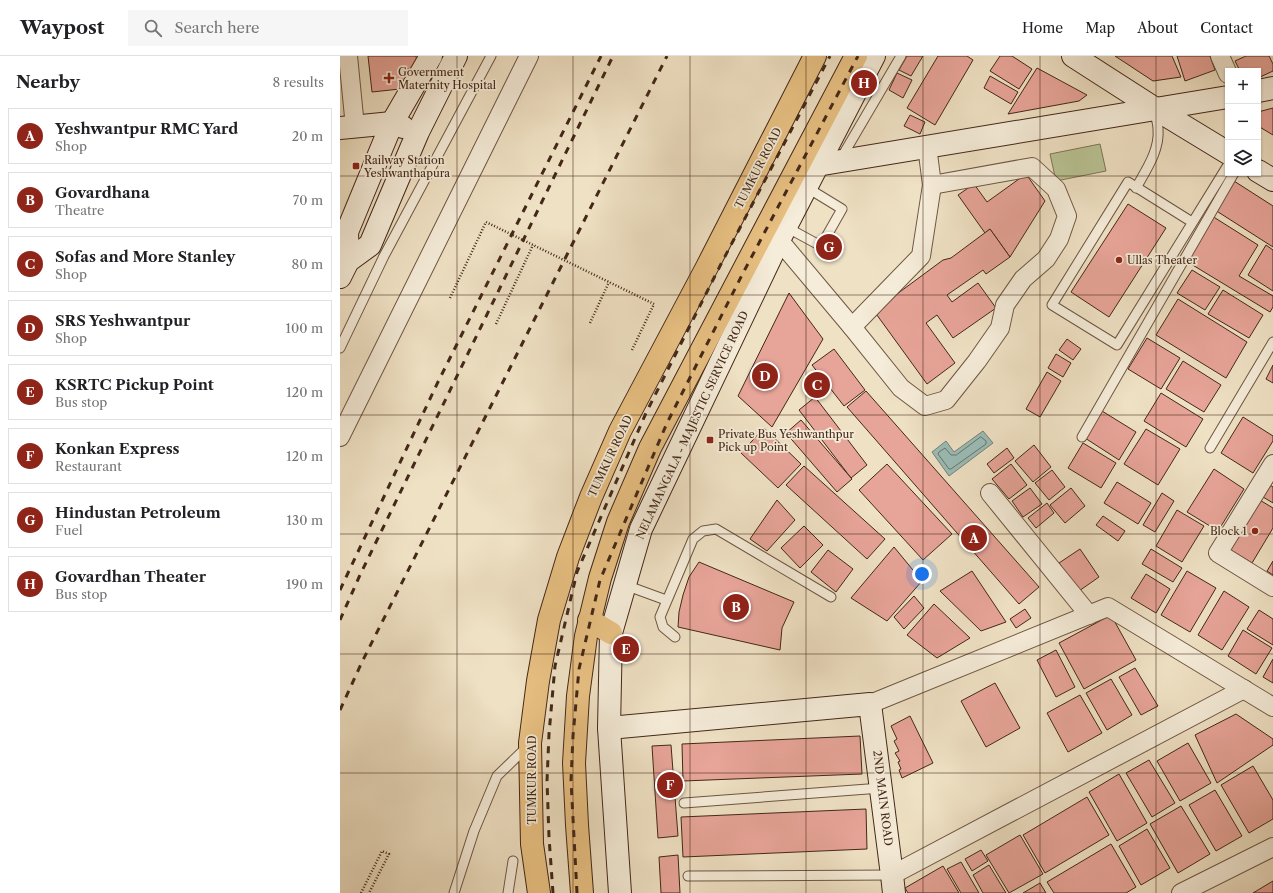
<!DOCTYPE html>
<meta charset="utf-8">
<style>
:root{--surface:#fff;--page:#f6f6f6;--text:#202124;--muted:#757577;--line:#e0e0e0;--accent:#8f2418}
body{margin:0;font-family:"Libre Caslon Text",serif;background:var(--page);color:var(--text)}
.controls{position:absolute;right:12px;top:12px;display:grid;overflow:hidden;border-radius:0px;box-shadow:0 1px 3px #0004}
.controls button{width:36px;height:36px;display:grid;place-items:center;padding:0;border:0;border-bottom:1px solid var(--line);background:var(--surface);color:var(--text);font:20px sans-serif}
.you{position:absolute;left:582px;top:518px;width:14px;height:14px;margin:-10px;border:3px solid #fff;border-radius:50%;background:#1a73e8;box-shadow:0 0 0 6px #1a73e833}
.badge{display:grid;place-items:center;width:26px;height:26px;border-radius:50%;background:var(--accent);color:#fff;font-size:13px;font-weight:700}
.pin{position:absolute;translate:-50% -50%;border:2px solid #fff;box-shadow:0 1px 4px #0006}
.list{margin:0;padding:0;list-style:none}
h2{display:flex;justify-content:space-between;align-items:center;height:52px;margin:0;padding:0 16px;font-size:17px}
h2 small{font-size:13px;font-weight:400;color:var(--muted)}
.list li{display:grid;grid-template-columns:26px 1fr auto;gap:12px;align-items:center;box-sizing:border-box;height:56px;margin:0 8px 8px;padding:0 8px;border:1px solid var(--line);border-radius:0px}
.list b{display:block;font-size:15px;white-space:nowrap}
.list p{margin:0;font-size:13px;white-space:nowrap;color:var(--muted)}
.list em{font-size:13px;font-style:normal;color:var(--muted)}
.icon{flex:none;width:22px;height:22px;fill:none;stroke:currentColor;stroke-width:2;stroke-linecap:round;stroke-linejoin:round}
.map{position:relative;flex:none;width:933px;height:837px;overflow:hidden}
header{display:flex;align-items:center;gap:24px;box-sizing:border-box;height:56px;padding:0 20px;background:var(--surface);border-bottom:1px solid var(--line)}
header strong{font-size:19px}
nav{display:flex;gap:22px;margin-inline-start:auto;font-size:14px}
.search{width:280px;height:36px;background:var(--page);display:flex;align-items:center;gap:10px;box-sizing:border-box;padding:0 14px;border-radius:0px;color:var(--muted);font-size:15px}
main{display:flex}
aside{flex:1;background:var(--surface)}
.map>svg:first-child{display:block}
.green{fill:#b9c394;stroke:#7e7556}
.water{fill:#9abdb8;stroke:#778178}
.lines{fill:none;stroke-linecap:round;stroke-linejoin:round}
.shore{stroke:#6e7268;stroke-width:1}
.building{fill:#e7a498;stroke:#432718}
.lane-casing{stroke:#6e5643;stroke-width:11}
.street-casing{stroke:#6e5643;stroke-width:20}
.secondary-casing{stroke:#432718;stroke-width:24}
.highway-casing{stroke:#432718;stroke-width:24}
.path{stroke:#432718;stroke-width:2.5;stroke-dasharray:1 2;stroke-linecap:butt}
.lane{stroke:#f5ecd9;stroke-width:9}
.street{stroke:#f5ecd9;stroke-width:18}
.secondary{stroke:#f5ecd9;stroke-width:22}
.highway{stroke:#e8c082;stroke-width:22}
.rail{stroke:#432718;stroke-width:3;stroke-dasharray:7 7;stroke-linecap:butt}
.path-bridge{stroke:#432718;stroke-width:2.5;stroke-dasharray:1 2;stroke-linecap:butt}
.grid{fill:none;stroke:#432718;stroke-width:1;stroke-opacity:0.55}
.poi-dot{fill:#8f2418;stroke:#f5ecd9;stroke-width:1.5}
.labels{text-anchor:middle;stroke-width:3.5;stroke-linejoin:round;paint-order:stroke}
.poi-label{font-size:11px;fill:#432718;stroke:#f5ecd9;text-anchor:start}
.street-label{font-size:11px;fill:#432718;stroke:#f5ecd9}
</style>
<header>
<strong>Waypost</strong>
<div class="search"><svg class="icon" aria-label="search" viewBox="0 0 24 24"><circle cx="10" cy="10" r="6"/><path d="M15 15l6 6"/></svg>Search here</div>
<nav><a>Home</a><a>Map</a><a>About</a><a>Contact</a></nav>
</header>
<main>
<aside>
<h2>Nearby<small>8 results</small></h2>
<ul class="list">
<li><span class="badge">A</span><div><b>Yeshwantpur RMC Yard</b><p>Shop</p></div><em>20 m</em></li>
<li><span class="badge">B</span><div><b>Govardhana</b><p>Theatre</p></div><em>70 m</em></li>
<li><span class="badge">C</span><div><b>Sofas and More Stanley</b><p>Shop</p></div><em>80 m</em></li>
<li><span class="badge">D</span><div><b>SRS Yeshwantpur</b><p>Shop</p></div><em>100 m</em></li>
<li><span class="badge">E</span><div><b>KSRTC Pickup Point</b><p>Bus stop</p></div><em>120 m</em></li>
<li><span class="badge">F</span><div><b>Konkan Express</b><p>Restaurant</p></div><em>120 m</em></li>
<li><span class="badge">G</span><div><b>Hindustan Petroleum</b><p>Fuel</p></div><em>130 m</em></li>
<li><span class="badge">H</span><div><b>Govardhan Theater</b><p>Bus stop</p></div><em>190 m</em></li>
</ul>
</aside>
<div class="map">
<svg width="933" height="837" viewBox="0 0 933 837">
<rect width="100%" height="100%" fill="#efe1c4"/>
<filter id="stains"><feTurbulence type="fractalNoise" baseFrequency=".005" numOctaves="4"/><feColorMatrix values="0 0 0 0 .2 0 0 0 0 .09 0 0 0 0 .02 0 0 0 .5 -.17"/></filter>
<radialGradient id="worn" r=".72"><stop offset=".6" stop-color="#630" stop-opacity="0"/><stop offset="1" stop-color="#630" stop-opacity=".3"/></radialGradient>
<polygon class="green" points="760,88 766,115 716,125 710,98"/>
<polygon class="water" points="643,375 653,387 609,420 592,396 606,385 614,396"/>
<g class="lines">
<polygon class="shore" points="641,381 646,385 646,388 611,413 609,413 598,398 599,396 605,392 611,399 616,399"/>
</g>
<g class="building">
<polygon points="28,0 76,0 78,12 67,13 69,32 32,36"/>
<polygon points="567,0 583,0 571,20 559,14"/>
<polygon points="598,0 627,0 633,4 595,69 567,52"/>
<polygon points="660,0 672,0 692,13 679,33 650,15"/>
<polygon points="775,0 832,0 841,21 813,25"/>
<polygon points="837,0 870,0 875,14 845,25"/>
<polygon points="906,0 929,0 933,8 933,15 918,22 918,15 900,15 895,5"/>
<polygon points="697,12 747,39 739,45 668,58"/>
<polygon points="557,17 572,24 563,42 549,34"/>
<polygon points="650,20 678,36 671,48 644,32"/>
<polygon points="933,52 933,79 918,70 918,56"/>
<polygon points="570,59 585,66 580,78 564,70"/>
<polygon points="686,118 705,145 670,201 650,173 645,177 618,139 634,128 647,146"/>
<polygon points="894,125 933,150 933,191 875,154"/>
<polygon points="788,148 826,172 769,261 731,236"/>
<polygon points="872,160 918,189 899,220 933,240 933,251 930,256 846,205"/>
<polygon points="650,173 670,201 646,218 643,214 607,239 612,246 638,227 656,252 613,282 597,259 586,267 615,307 587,328 534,255 603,204 611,202"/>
<polygon points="926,189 933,194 933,235 908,219"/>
<polygon points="852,214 880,231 865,254 837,237"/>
<polygon points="883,234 923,259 909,282 868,258"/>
<polygon points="449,237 483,283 432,371 398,340"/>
<polygon points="838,243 907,286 886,322 816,279"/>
<polygon points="807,282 840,302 821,333 788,313"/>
<polygon points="727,283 741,293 733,304 719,294"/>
<polygon points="494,293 525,334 504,350 472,309"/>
<polygon points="716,298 731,307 723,321 708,312"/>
<polygon points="843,305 881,329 864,356 826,333"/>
<polygon points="933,309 933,327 926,323"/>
<polygon points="707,316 721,325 700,361 686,353"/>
<polygon points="526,335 699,531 679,548 507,351"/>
<polygon points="821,337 863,363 846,391 804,365"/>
<polygon points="475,341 527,409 511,422 459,354"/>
<polygon points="762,355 796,376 779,404 745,382"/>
<polygon points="903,361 933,380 933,385 913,417 881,397"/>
<polygon points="461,364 512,423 497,436 446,377"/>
<polygon points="424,372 461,408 438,432 401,397"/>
<polygon points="806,373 840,393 818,429 784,408"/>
<polygon points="743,387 776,407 761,432 728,412"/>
<polygon points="694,389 711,411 693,426 675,405"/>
<polygon points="667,392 674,402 654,417 647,408"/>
<polygon points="547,408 612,478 583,504 519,434"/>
<polygon points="671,408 687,429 669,443 652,423"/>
<polygon points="464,410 545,483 527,503 446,429"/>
<polygon points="874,413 904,433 878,475 847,456"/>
<polygon points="712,414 725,431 709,444 695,427"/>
<polygon points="777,426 811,447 798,468 764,447"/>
<polygon points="930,429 933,431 933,447 923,441"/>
<polygon points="690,432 702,448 683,461 672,445"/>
<polygon points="731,432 745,450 725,467 710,449"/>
<polygon points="822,437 834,445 815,476 803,469"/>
<polygon points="918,443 933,452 933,472 912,507 889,493"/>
<polygon points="437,444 455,464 427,495 410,483"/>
<polygon points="707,447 714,457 696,472 688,462"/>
<polygon points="837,454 864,470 842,506 816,490"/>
<polygon points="763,460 785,475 778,485 756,469"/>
<polygon points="464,470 483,489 460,512 441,492"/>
<polygon points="554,491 582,525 547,565 511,542"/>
<polygon points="740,493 759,521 739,535 719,507"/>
<polygon points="811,493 842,512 833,526 802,508"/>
<polygon points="488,494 513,513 496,536 471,516"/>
<polygon points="933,505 933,519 927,515"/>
<polygon points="359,506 454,546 442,572 440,594 338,571 339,556 343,539 349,521"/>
<polygon points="632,515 666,566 641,575 600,535"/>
<polygon points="847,515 876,532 850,576 821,559"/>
<polygon points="806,518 830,533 816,557 791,542"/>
<polygon points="884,535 909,551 882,594 858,579"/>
<polygon points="574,540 584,552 564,573 554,561"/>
<polygon points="594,548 630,582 597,602 567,579"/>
<polygon points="685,553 691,562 676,572 670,563"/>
<polygon points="919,554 933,563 933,589 907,573"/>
<polygon points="771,559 796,604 744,633 719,587"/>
<polygon points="903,574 932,592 916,618 888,600"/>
<polygon points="716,594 735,631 716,641 697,604"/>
<polygon points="933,603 933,627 923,621"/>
<polygon points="795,612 818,650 801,659 779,621"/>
<polygon points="771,623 792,659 767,674 746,637"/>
<polygon points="655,627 680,672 646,691 621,645"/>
<polygon points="740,639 762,677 728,696 707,657"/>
<polygon points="896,658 933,683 933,689 877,727 855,679"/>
<polygon points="570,660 593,707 562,722 559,714 561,713 558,706 560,705 555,697 559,695 554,685 557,683 551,670"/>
<polygon points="520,680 522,718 343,725 342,688"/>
<polygon points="848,687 871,727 840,745 817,705"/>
<polygon points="331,689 338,780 318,782 312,690"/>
<polygon points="809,704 835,747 812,761 786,717"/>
<polygon points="913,710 933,744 933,763 909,777 881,729"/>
<polygon points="779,718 807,767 777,785 749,736"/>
<polygon points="875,734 902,780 876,795 849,749"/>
<polygon points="747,741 769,779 705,817 683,779"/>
<polygon points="841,750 870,798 838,817 810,768"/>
<polygon points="526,753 527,793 343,801 341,761"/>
<polygon points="807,773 830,812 801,829 779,790"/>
<polygon points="680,779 703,818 669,837 646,799"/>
<polygon points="771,788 796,831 786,837 714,837 707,826"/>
<polygon points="641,794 648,805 632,815 625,803"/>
<polygon points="338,799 340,837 321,837 319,801"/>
<polygon points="621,806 639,837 621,837 607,813"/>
<polygon points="649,809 666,837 643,837 633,819"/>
<polygon points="603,810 619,837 568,837 565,832"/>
<polygon points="933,825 933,837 913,837"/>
<polygon points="700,827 706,837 683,837"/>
</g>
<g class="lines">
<defs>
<g id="lane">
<polyline points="500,104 561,0"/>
<path d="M 796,132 C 806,114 820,94 818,73 C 818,67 816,61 814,55"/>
<polyline points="852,166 788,126 712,249 777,289 888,109"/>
<polyline points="446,171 481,190 502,153 466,131"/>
<polyline points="0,292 44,200 151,0"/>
<polyline points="742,381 894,117"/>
<polyline points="870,392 933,286"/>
<polyline points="285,529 326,544"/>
<polyline points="335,581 323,571 320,561 353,483 363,475 376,473 491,541"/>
<polyline points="344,747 541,732"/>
<polyline points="348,820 552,819"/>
<polyline points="114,837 134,775 157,720 187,691"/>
<polyline points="168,837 173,805"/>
</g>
<g id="street">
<polyline points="8,0 15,71"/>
<polyline points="880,0 888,18"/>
<polyline points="439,184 512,271 561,332 585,350 606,344 637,305 660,272 665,249 683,223 706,203 719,183 727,160 716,133 692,111 592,129"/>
<polyline points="512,271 581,200 592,129 587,90"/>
<polyline points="0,381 189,0"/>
<polyline points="933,408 878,497 933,531"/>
<polyline points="650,437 749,559"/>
<polyline points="530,648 768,551 933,651"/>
<polyline points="552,819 904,633"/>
<polyline points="841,837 933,791"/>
</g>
<g id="secondary">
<polyline points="733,0 814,52 888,97"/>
<polyline points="918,35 933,32"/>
<polyline points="0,72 52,67 63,71"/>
<polyline points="477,109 888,41"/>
<polyline points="918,115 933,124"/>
<polyline points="8,205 7,176 52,67 91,0"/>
<polyline points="0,221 8,205 30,189 78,76 116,0"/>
<polyline points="269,672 530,648 552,819 554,837"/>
<polyline points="280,837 269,672 271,577 301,473 439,184 534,0"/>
</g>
<g id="highway">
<polyline points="249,564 271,577"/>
<polyline points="199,837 192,788 190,687 198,625 209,564 228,501 251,441 280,375 367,211 475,0"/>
<polyline points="242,837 237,769 234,707 238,640 246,580 260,522 278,466 310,392 516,0"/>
</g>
</defs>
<use href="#lane" class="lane-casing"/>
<use href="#street" class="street-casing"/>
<use href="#secondary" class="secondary-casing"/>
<use href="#highway" class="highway-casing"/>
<g class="path">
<polyline points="110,242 146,166"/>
<polyline points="250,267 269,226"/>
<polyline points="156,268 193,189"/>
<polyline points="292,294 314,248"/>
<polyline points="21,837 42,795 49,798 29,837"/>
</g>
<use href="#lane" class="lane"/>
<use href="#street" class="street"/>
<use href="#secondary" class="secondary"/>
<use href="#highway" class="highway"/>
<g class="rail">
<polyline points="0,534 97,328 261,0"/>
<polyline points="0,564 20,519 273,0"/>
<polyline points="0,654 22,606 327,0"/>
<polyline points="213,837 209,781 207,725 209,678 215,610 237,516 306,357 381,208 490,0"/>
<polyline points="237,837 231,725 233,680 239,613 260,524 327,367 402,219 518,0"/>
</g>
<polyline class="path-bridge" points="146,166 314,248"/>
</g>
<path class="grid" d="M 117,0 L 117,837M 233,0 L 233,837M 350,0 L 350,837M 466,0 L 466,837M 583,0 L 583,837M 700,0 L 700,837M 816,0 L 816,837M 0,120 L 933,120M 0,239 L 933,239M 0,359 L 933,359M 0,478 L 933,478M 0,598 L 933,598M 0,717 L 933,717"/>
<g class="poi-dot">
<path d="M47 16h4v4h4v4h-4v4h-4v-4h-4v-4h4z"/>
<rect x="12" y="106" width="8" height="8" rx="2"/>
<circle cx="779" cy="204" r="4"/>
<rect x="366" y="380" width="8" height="8" rx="2"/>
<circle cx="915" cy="475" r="4"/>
</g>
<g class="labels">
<g class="poi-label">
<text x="58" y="20">Government<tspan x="58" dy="13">Maternity Hospital</tspan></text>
<text x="24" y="108">Railway Station<tspan x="24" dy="13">Yeshwanthapura</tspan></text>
<text x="787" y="208">Ullas Theater</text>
<text x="378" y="382">Private Bus Yeshwanthpur<tspan x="378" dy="13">Pick up Point</tspan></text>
<text x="907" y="479" text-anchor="end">Block 1</text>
</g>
<g class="street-label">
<text transform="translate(418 112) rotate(-63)" y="4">TUMKUR ROAD</text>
<text transform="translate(352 369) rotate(-65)" y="4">NELAMANGALA - MAJESTIC SERVICE ROAD</text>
<text transform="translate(270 400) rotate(-65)" y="4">TUMKUR ROAD</text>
<text transform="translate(192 724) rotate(-90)" y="4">TUMKUR ROAD</text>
<text transform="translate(543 742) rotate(83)" y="4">2ND MAIN ROAD</text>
</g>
</g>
<rect width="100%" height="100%" filter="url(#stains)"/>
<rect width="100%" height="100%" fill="url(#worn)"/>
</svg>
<div class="controls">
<button>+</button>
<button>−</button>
<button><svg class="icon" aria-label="layers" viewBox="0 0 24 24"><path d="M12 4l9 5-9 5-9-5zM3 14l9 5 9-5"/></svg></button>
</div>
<div class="you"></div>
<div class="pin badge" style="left:634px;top:482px">A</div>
<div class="pin badge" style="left:396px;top:551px">B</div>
<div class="pin badge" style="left:477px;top:329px">C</div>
<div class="pin badge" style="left:425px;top:320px">D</div>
<div class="pin badge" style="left:286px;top:593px">E</div>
<div class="pin badge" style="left:330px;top:729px">F</div>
<div class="pin badge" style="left:489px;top:191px">G</div>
<div class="pin badge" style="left:524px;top:27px">H</div>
</div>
</main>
